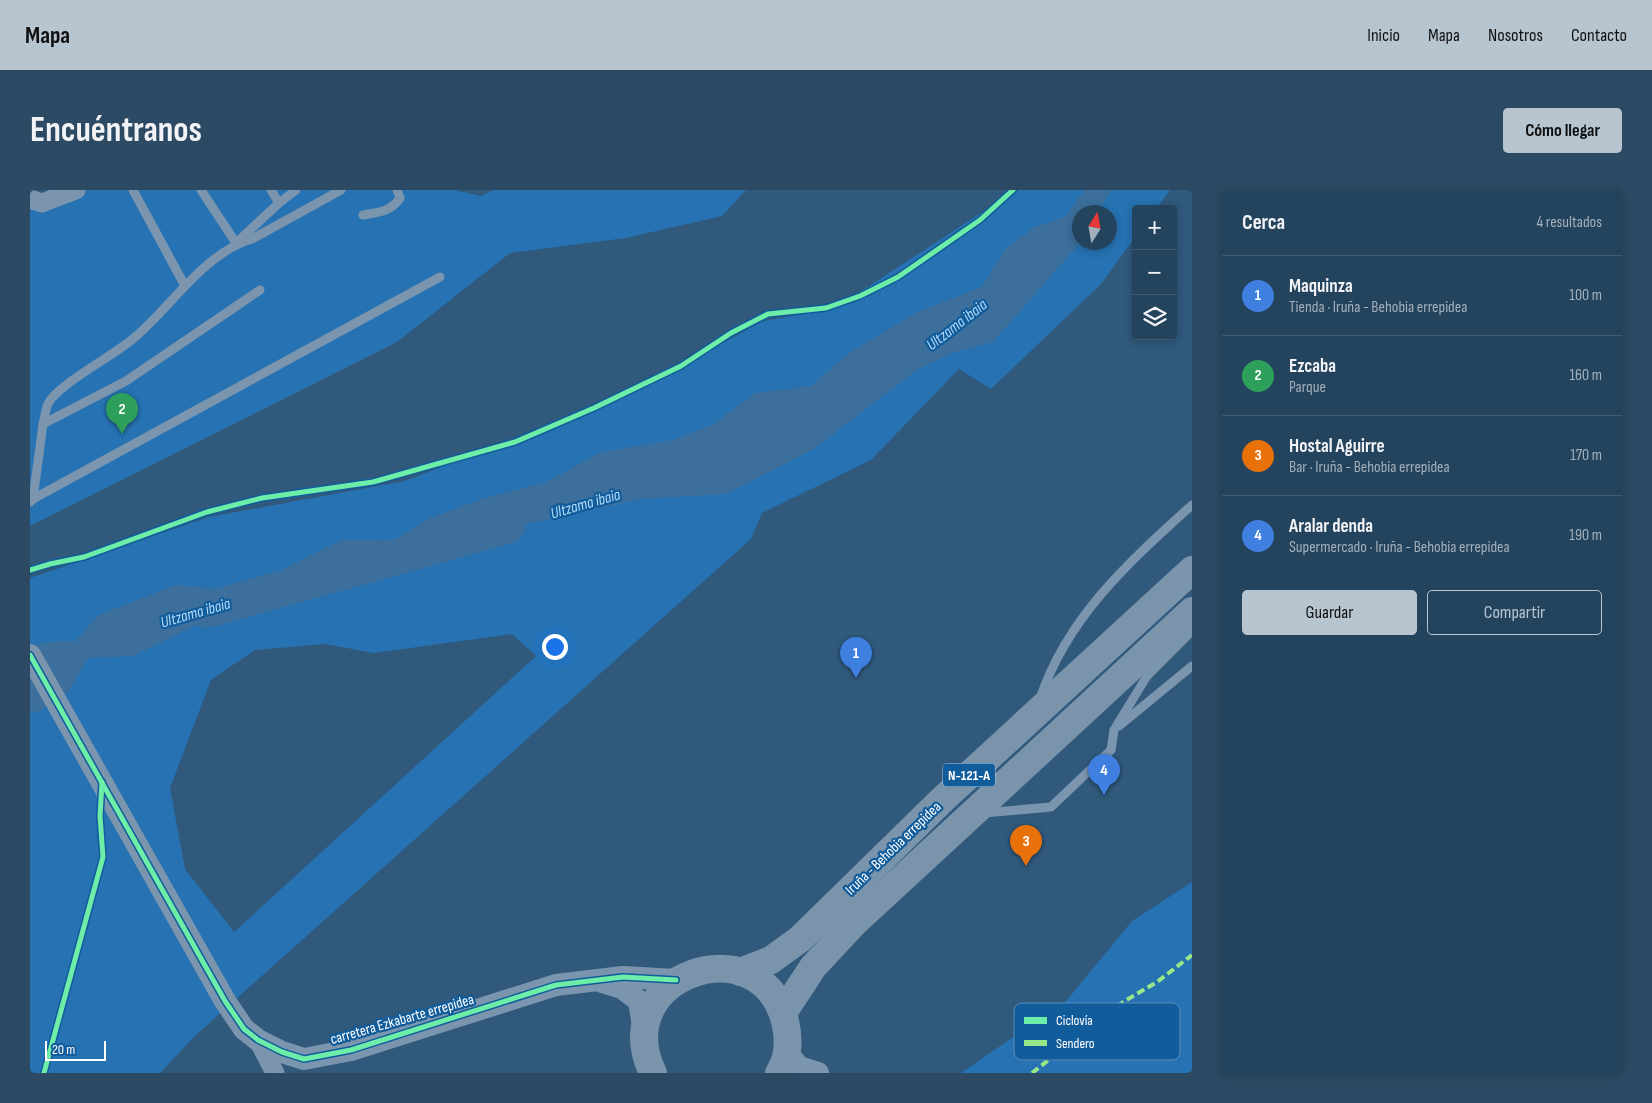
<!DOCTYPE html>
<html lang="es">
<meta charset="utf-8">
<style>
:root{--surface:#24435d;--page:#2c4a63;--text:#f1f3f6;--muted:#a3b0bc;--line:#415c72;--accent:#b7c5d1}
body{margin:0;font-family:"Sofia Sans Condensed",sans-serif;background:var(--page);color:var(--text)}
.controls{position:absolute;right:15px;top:15px;display:grid;overflow:hidden;border-radius:5px;box-shadow:0 2px 8px #0003}
.controls button{width:45px;height:45px;display:grid;place-items:center;padding:0;border:0;border-bottom:1px solid var(--line);background:var(--surface);color:var(--text);font:25px sans-serif}
.compass{position:absolute;left:1042px;top:15px;width:45px;height:45px;border-radius:50%;background:var(--surface);box-shadow:0 2px 8px #0003;rotate:11deg}
.scale{position:absolute;left:15px;bottom:12px;width:61px;box-sizing:border-box;padding-left:5px;border:2px solid #fff;border-top:0;font-size:14px;line-height:18px;white-space:nowrap;color:#fff;-webkit-text-stroke:4px #115c9b;paint-order:stroke}
.you{position:absolute;left:524px;top:456px;width:18px;height:18px;margin:-12px;border:4px solid #fff;border-radius:50%;background:#1a73e8;box-shadow:0 0 0 8px #1a73e833}
.badge{display:grid;place-items:center;width:32px;height:32px;border-radius:50%;background:var(--accent);color:#fff;font-size:16px;font-weight:700}
.pin{position:absolute;translate:-50% -41px;filter:drop-shadow(0 1px 2px #0008)}
.pin::after{content:'';position:absolute;top:26px;width:18px;height:15px;background:inherit;clip-path:polygon(0 0,100% 0,50% 100%)}
.list{margin:0;padding:0;list-style:none}
h2{display:flex;justify-content:space-between;align-items:center;height:65px;margin:0;padding:0 20px;font-size:21px}
h2 small{font-size:16px;font-weight:400;color:var(--muted)}
.list li{display:grid;grid-template-columns:32px 1fr auto;gap:15px;align-items:center;box-sizing:border-box;height:80px;padding:0 20px;border-top:1px solid var(--line)}
.list b{display:block;font-size:19px;white-space:nowrap}
.list p{margin:0;font-size:16px;white-space:nowrap;color:var(--muted)}
.list em{font-size:16px;font-style:normal;color:var(--muted)}
.actions{display:flex;gap:10px;padding:15px 20px}
.actions a{flex:1;padding:11px 0;border:1px solid var(--accent);border-radius:5px;text-align:center;font-size:18px;color:var(--accent)}
.actions .main{background:var(--accent);color:#111}
.icon{flex:none;width:28px;height:28px;fill:none;stroke:currentColor;stroke-width:2;stroke-linecap:round;stroke-linejoin:round}
.map{position:relative;flex:none;width:1162px;height:883px;overflow:hidden;border-radius:5px}
header{display:flex;align-items:center;gap:30px;box-sizing:border-box;height:70px;padding:0 25px;background:var(--accent);color:#111}
header strong{font-size:24px}
nav{display:flex;gap:28px;margin-inline-start:auto;font-size:18px}
.intro{display:flex;align-items:center;justify-content:space-between;box-sizing:border-box;height:120px;padding:0 30px}
h1{margin:0;font-size:35px}
.button{padding:12px 22px;border-radius:5px;background:var(--accent);color:#111;font-size:18px;font-weight:700}
main{display:flex;gap:30px;padding:0 30px}
aside{flex:1;background:var(--surface);border-radius:5px;box-shadow:0 2px 8px #0003}
.map>svg:first-child{display:block}
.green{fill:#2672b2;fill-rule:evenodd}
.water{fill:#3c6f9c}
.lines{fill:none;stroke-linecap:round;stroke-linejoin:round}
.river{stroke:#3c6f9c;stroke-width:36}
.service{stroke:#7b95ae;stroke-width:9}
.minor{stroke:#7b95ae;stroke-width:19}
.tertiary{stroke:#7b95ae;stroke-width:22}
.trunk{stroke:#7a94ac;stroke-width:28}
.quiet{stroke:#98e88a;stroke-width:4;stroke-dasharray:8 4;stroke-linecap:butt}
.cycleway-casing{stroke:#115c9b;stroke-width:8}
.cycleway{stroke:#6deda7;stroke-width:5}
.labels{text-anchor:middle;stroke-width:4.5;stroke-linejoin:round;paint-order:stroke}
.shield{fill:#115c9b;stroke:#b8cee1;stroke-width:1}
.shield-label{font-size:14px;font-weight:bold;fill:#fff}
.street-label{font-size:15px;fill:#fff;stroke:#115c9b}
.water-label{font-size:16px;font-style:italic;fill:#b2dbfb;stroke:#115c9b}
.key{fill:#115c9b;stroke:#588db9;stroke-width:1}
.key-label{font-size:14px;fill:#fff}
</style>
<header>
<strong>Mapa</strong>
<nav><a>Inicio</a><a>Mapa</a><a>Nosotros</a><a>Contacto</a></nav>
</header>
<div class="intro"><h1>Encuéntranos</h1><a class="button">Cómo llegar</a></div>
<main>
<div class="map">
<svg width="1162" height="883" viewBox="0 0 1162 883">
<rect width="100%" height="100%" fill="#30597c"/>
<g class="green">
<polygon points="39,0 424,0 451,6 463,0 716,0 692,26 596,48 480,63 367,152 0,336 0,16"/>
<path d="M 986,0 L 1140,0 L 1126,19 L 1106,19 L 1106,46 L 1071,94 L 961,199 L 929,179 L 841,270 L 732,323 L 721,349 L 167,844 L 130,883 L 0,883 L 0,388 L 179,327 L 375,291 L 604,202 L 733,131 L 804,119 ZM 1050,22 L 1080,22 L 1080,52 L 1050,52 ZM 482,444 L 506,466 L 204,742 L 155,679 L 140,598 L 181,490 L 225,460 L 295,454 L 344,463 Z"/>
<polygon points="1162,692 1162,883 931,883 1037,810 1102,731"/>
</g>
<polygon class="water" points="1054,0 1081,0 1068,22 1050,22 1050,53 963,152 923,163 888,179 784,259 696,304 611,309 429,349 226,406 103,466 58,468 39,501 9,521 0,523 0,457 18,452 46,451 68,425 146,395 186,399 251,380 311,350 364,350 400,328 452,309 516,292 571,262 642,250 682,235 725,203 781,196 819,163 887,122 952,97 975,59 1003,38 1036,26"/>
<g class="lines">
<polyline class="river" points="177,420 477,336"/>
<g class="service">
<polyline points="103,0 155,96"/>
<polyline points="171,0 206,53 249,13"/>
<polyline points="241,0 249,13 266,0"/>
<path d="M 333,25 C 348,22 361,22 370,8 L 367,0"/>
<path d="M 13,234 C 15,228 15,218 19,212 C 32,192 83,166 104,148 C 140,118 175,62 222,49 L 311,0"/>
<polyline points="3,309 410,87"/>
<polyline points="0,312 3,309 13,234 96,191 230,100"/>
<path d="M 1010,509 C 1037,427 1100,371 1162,315"/>
<polyline points="1089,536 1162,476"/>
<polyline points="954,623 1021,617 1081,560 1084,540 1117,486 1162,441"/>
</g>
<g class="minor">
<polyline points="0,9 12,13 46,0"/>
<polyline points="228,850 245,883"/>
</g>
<g class="tertiary">
<polyline points="0,465 195,811 214,839 228,850 252,862 274,869 321,860 526,795 593,787 646,790"/>
<polyline points="572,792 592,798 609,811 614,842"/>
<polyline points="757,862 769,877 788,883"/>
</g>
<g class="trunk">
<polyline points="710,782 741,770 770,749 913,609 1162,380"/>
<polyline points="753,823 783,777 824,733 1162,421"/>
<path d="M 623,883 C 576,786 730,733 755,831 C 759,848 759,868 749,883"/>
</g>
<polyline class="quiet" points="1002,883 1093,812 1127,792 1162,765"/>
<defs>
<g id="cycleway">
<polyline points="0,380 20,374 54,367 177,322 232,308 343,292 485,252 564,218 651,176 701,143 738,124 796,118 830,106 868,87 950,30 983,0"/>
<polyline points="0,465 195,811 214,839 228,850 252,862 274,869 321,860 526,795 593,787 646,790"/>
<polyline points="14,883 73,667 70,626 72,592"/>
</g>
</defs>
<use href="#cycleway" class="cycleway-casing"/>
<use href="#cycleway" class="cycleway"/>
</g>
<g class="labels">
<rect class="shield" x="913" y="573.5" width="52" height="23" rx="4"/>
<g class="shield-label">
<text x="939" y="590">N-121-A</text>
</g>
<g class="street-label">
<text transform="translate(863 658) rotate(-44)" y="5">Iruña - Behobia errepidea</text>
<text transform="translate(372 829) rotate(-16)" y="5">carretera Ezkabarte errepidea</text>
</g>
<g class="water-label">
<text transform="translate(926 134) rotate(-38)" y="6">Ultzama ibaia</text>
<text transform="translate(555 313) rotate(-16)" y="6">Ultzama ibaia</text>
<text transform="translate(165 422) rotate(-16)" y="6">Ultzama ibaia</text>
</g>
</g>
<rect x="984" y="813" width="166" height="57" rx="8" class="key"/>
<rect x="994" y="827" width="23" height="7" fill="#6deda7"/>
<rect x="994" y="850" width="23" height="6" fill="#98e88a"/>
<g class="key-label">
<text x="1026" y="835">Ciclovía</text>
<text x="1026" y="858">Sendero</text>
</g>
</svg>
<div class="controls">
<button>+</button>
<button>−</button>
<button><svg class="icon" aria-label="layers" viewBox="0 0 24 24"><path d="M12 4l9 5-9 5-9-5zM3 14l9 5 9-5"/></svg></button>
</div>
<svg class="compass" viewBox="-18 -18 36 36"><path d="M0-13l5 13h-10z" fill="#e53935"/><path d="M0 13l5-13h-10z" fill="#a3b0bc"/></svg>
<div class="scale">20 m</div>
<div class="you"></div>
<div class="pin badge" style="left:826px;top:488px;background:#3f7fe0">1</div>
<div class="pin badge" style="left:92px;top:244px;background:#2e9e5b">2</div>
<div class="pin badge" style="left:996px;top:676px;background:#e8710a">3</div>
<div class="pin badge" style="left:1074px;top:605px;background:#3f7fe0">4</div>
</div>
<aside>
<h2>Cerca<small>4 resultados</small></h2>
<ul class="list">
<li><span class="badge" style="background:#3f7fe0">1</span><div><b>Maquinza</b><p>Tienda · Iruña - Behobia errepidea</p></div><em>100 m</em></li>
<li><span class="badge" style="background:#2e9e5b">2</span><div><b>Ezcaba</b><p>Parque</p></div><em>160 m</em></li>
<li><span class="badge" style="background:#e8710a">3</span><div><b>Hostal Aguirre</b><p>Bar · Iruña - Behobia errepidea</p></div><em>170 m</em></li>
<li><span class="badge" style="background:#3f7fe0">4</span><div><b>Aralar denda</b><p>Supermercado · Iruña - Behobia errepidea</p></div><em>190 m</em></li>
</ul>
<div class="actions"><a class="main">Guardar</a><a>Compartir</a></div>
</aside>
</main>
